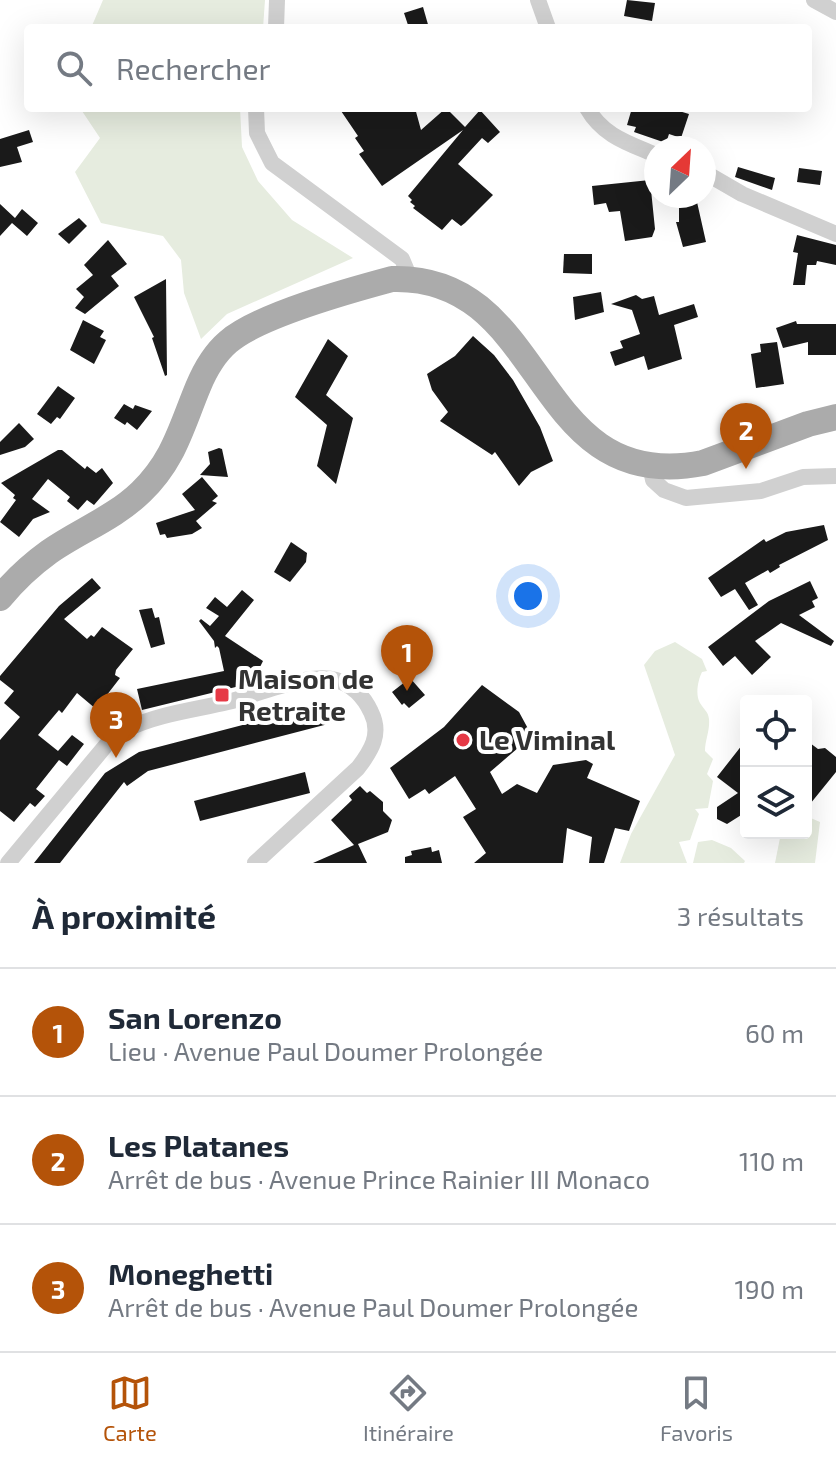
<!DOCTYPE html>
<html lang="fr">
<meta charset="utf-8">
<style>
:root{--surface:#fff;--page:#f6f6f7;--text:#1f2937;--muted:#747a83;--line:#e0e1e3;--accent:#b45309}
body{margin:0;font-family:"Exo 2",sans-serif;background:var(--page);color:var(--text)}
.controls{position:absolute;right:24px;bottom:24px;display:grid;overflow:hidden;border-radius:8px;box-shadow:0 8px 32px #0002}
.controls button{width:72px;height:72px;display:grid;place-items:center;padding:0;border:0;border-bottom:2px solid var(--line);background:var(--surface);color:var(--text);font:40px sans-serif}
.compass{position:absolute;left:644px;top:136px;width:72px;height:72px;border-radius:50%;background:var(--surface);box-shadow:0 8px 32px #0002;rotate:25deg}
.you{position:absolute;left:528px;top:596px;width:28px;height:28px;margin:-20px;border:6px solid #fff;border-radius:50%;background:#1a73e8;box-shadow:0 0 0 12px #1a73e833}
.badge{display:grid;place-items:center;width:52px;height:52px;border-radius:50%;background:var(--accent);color:#fff;font-size:26px;font-weight:700}
.pin{position:absolute;translate:-50% -66px;filter:drop-shadow(0 2px 4px #0008)}
.pin::after{content:'';position:absolute;top:42px;width:28px;height:24px;background:inherit;clip-path:polygon(0 0,100% 0,50% 100%)}
.list{margin:0;padding:0;list-style:none}
h2{display:flex;justify-content:space-between;align-items:center;height:104px;margin:0;padding:0 32px;font-size:34px}
h2 small{font-size:26px;font-weight:400;color:var(--muted)}
.list li{display:grid;grid-template-columns:52px 1fr auto;gap:24px;align-items:center;box-sizing:border-box;height:128px;padding:0 32px;border-top:2px solid var(--line)}
.list b{display:block;font-size:30px;white-space:nowrap}
.list p{margin:0;font-size:26px;white-space:nowrap;color:var(--muted)}
.list em{font-size:26px;font-style:normal;color:var(--muted)}
.icon{flex:none;width:44px;height:44px;fill:none;stroke:currentColor;stroke-width:2;stroke-linecap:round;stroke-linejoin:round}
.map{position:relative;flex:none;width:836px;height:863px;overflow:hidden}
.search{position:absolute;background:var(--surface);box-shadow:0 8px 32px #0002;left:24px;right:24px;top:24px;height:88px;display:flex;align-items:center;gap:20px;box-sizing:border-box;padding:0 28px;border-radius:8px;color:var(--muted);font-size:30px}
.sheet{height:488px;background:var(--surface)}
nav{display:flex;justify-content:space-around;align-items:center;box-sizing:border-box;height:112px;border-top:2px solid var(--line);background:var(--surface);font-size:22px;color:var(--muted)}
nav a{display:grid;justify-items:center;gap:4px}
nav .on{color:var(--accent)}
.map>svg:first-child{display:block}
.green{fill:#e6ecdf}
.building{fill:#1a1a1a}
.lines{fill:none;stroke-linecap:round;stroke-linejoin:round}
.street{stroke:#d0d0d0;stroke-width:16}
.primary{stroke:#ababab;stroke-width:26}
.poi-dot{fill:#e63946;stroke:#fff;stroke-width:3}
.labels{text-anchor:middle;stroke-width:8;stroke-linejoin:round;paint-order:stroke}
.poi-label{font-size:28px;font-weight:bold;fill:#333;stroke:#fff;text-anchor:start}
</style>
<div class="map">
<svg width="836" height="863" viewBox="0 0 836 863">
<rect width="100%" height="100%" fill="#fff"/>
<g class="green">
<polygon points="103,0 265,0 263,28 91,28"/>
<polygon points="80,108 240,108 242,147 258,181 292,220 353,258 227,314 201,339 184,293 181,260 163,236 101,223 75,172 100,138"/>
<path d="M 675,642 L 702,659 L 707,671 L 702,672 C 698,680 695,695 700,703 C 704,710 708,711 709,719 C 710,731 705,740 705,751 L 713,759 L 707,774 L 713,781 L 708,808 L 695,809 L 699,814 L 690,840 L 679,842 L 687,863 L 620,863 L 631,834 L 675,755 L 644,665 L 655,651 Z"/>
<polygon points="806,816 820,822 815,863 775,863 781,833 806,833"/>
<polygon points="712,840 731,848 745,861 744,863 693,863 698,842"/>
</g>
<g class="building">
<polygon points="627,0 655,3 652,21 624,16"/>
<polygon points="423,7 429,28 409,28 404,13"/>
<polygon points="339,108 415,108 421,130 446,108 465,127 480,110 500,132 488,143 482,138 458,164 493,195 465,223 461,226 452,219 442,230 413,208 415,206 410,202 412,200 408,196 463,130 382,186 359,154 364,151 355,138 358,136"/>
<polygon points="632,108 669,108 689,114 681,138 669,134 666,143 634,132 636,127 627,125"/>
<polygon points="29,130 33,142 17,147 22,162 0,167 0,139"/>
<polygon points="738,167 775,178 772,190 735,177"/>
<polygon points="799,168 822,171 820,185 797,182"/>
<polygon points="650,180 655,229 652,237 625,241 620,211 609,212 606,203 594,205 592,186"/>
<polygon points="697,202 706,242 683,247 676,222 679,222 679,203"/>
<polygon points="0,204 15,218 22,209 38,223 27,236 12,223 0,236"/>
<polygon points="79,218 87,226 69,244 58,234"/>
<polygon points="797,235 836,245 836,265 817,261 816,265 807,265 805,285 793,285 798,253 793,252"/>
<polygon points="108,240 127,264 111,276 119,286 85,314 75,308 84,297 76,289 93,275 84,265"/>
<polygon points="564,254 592,254 592,274 563,273"/>
<polygon points="166,279 167,375 165,376 152,338 154,337 134,297"/>
<polygon points="601,292 604,312 575,320 573,297"/>
<polygon points="636,295 642,299 654,296 659,315 694,304 698,317 674,325 682,359 648,370 644,356 615,366 610,352 623,348 620,341 640,334 632,310 611,304"/>
<polygon points="83,320 104,331 100,337 106,340 94,364 70,350"/>
<polygon points="796,321 797,324 836,324 836,355 808,355 808,342 783,348 776,328"/>
<polygon points="473,336 494,355 513,380 540,427 553,461 531,472 519,486 495,452 492,455 440,421 448,412 432,390 427,374 455,356"/>
<polygon points="328,339 348,356 326,395 353,418 336,484 317,466 327,425 295,397"/>
<polygon points="777,342 784,384 756,388 751,354 761,352 760,344"/>
<polygon points="58,386 75,398 60,419 57,417 51,424 37,414"/>
<polygon points="124,404 133,409 135,405 152,411 137,430 127,422 125,425 114,418"/>
<polygon points="19,423 34,439 25,447 0,455 0,442"/>
<polygon points="219,448 222,449 228,477 200,475 210,464 208,452"/>
<polygon points="58,450 62,450 85,469 87,466 96,473 102,468 113,483 94,505 87,500 78,510 67,501 70,497 48,479 32,499 50,512 33,519 19,537 0,522 16,500 13,498 15,495 1,483"/>
<polygon points="202,477 218,496 212,501 217,503 196,521 202,528 192,534 167,538 165,534 160,535 156,523 195,510 182,494"/>
<polygon points="824,525 828,540 779,565 780,567 770,573 768,570 745,583 758,605 749,610 735,589 721,597 708,578 764,539 766,542 786,532"/>
<polygon points="291,542 307,553 306,562 290,582 274,572"/>
<polygon points="92,578 101,588 64,619 87,639 91,635 94,637 102,627 133,649 116,670 115,675 120,678 96,709 77,693 62,713 59,710 38,735 58,751 72,735 84,744 67,766 59,760 36,789 45,796 35,807 30,803 14,822 0,811 0,740 20,717 4,703 14,691 0,680 0,676 59,606"/>
<polygon points="810,581 818,598 812,601 815,607 799,615 834,641 831,646 781,623 755,641 771,657 752,675 735,656 723,666 708,647 769,601"/>
<polygon points="242,590 254,600 225,636 263,661 252,683 142,710 137,689 224,671 219,648 217,646 215,648 214,641 199,621 201,619 210,626 219,616 206,608 215,597 227,607"/>
<polygon points="152,608 155,618 159,617 165,644 151,648 139,610"/>
<polygon points="410,678 425,695 409,708 404,703 402,705 392,692"/>
<polygon points="482,685 519,712 532,736 490,772 502,794 517,784 537,793 553,765 586,760 593,764 587,778 640,801 629,831 615,828 604,863 589,863 592,837 567,828 563,863 474,863 486,853 463,817 476,809 455,776 429,794 425,789 409,799 390,768 444,727"/>
<polygon points="327,703 332,723 148,771 127,786 124,782 60,863 34,863 105,773 139,752"/>
<polygon points="746,740 746,812 727,824 717,819 717,807 738,793 717,777"/>
<polygon points="806,740 818,749 825,748 836,757 836,772 806,809"/>
<polygon points="305,772 310,793 200,821 194,801"/>
<polygon points="360,786 367,793 370,791 383,802 383,811 392,820 388,832 358,844 367,863 313,863 354,845 331,820 352,800 349,796"/>
<polygon points="431,847 432,852 439,850 442,863 405,863 405,857 412,855 411,851"/>
</g>
<g class="lines">
<g class="street">
<polyline points="538,0 548,28"/>
<polyline points="814,0 836,12"/>
<polyline points="276,28 277,0"/>
<polyline points="256,108 257,133 272,163 402,259 410,278"/>
<path d="M 587,108 C 603,136 628,143 656,155"/>
<polyline points="704,172 742,194 836,234"/>
<polyline points="650,465 653,480 664,490 686,498 761,491 803,477 836,476"/>
<path d="M 8,863 L 107,744 C 113,739 119,732 127,729 C 158,714 194,710 228,702 C 256,695 309,672 336,680 C 353,685 364,697 371,712 C 382,734 371,751 358,768 L 255,863"/>
</g>
<path class="primary" d="M 0,598 C 14,581 31,565 49,552 C 79,531 114,518 141,492 C 174,460 181,428 198,387 C 205,370 214,354 228,342 C 259,315 351,290 392,279 C 550,274 529,497 703,463 L 808,424 L 836,417"/>
</g>
<g class="poi-dot">
<rect x="214" y="687" width="16" height="16" rx="4"/>
<circle cx="463" cy="740" r="8"/>
</g>
<g class="labels">
<g class="poi-label">
<text x="238" y="689">Maison de<tspan x="238" dy="32">Retraite</tspan></text>
<text x="479" y="750">Le Viminal</text>
</g>
</g>
</svg>
<div class="controls">
<button><svg class="icon" aria-label="locate" viewBox="0 0 24 24"><circle cx="12" cy="12" r="6"/><path d="M12 2v4M12 18v4M2 12h4M18 12h4"/></svg></button>
<button><svg class="icon" aria-label="layers" viewBox="0 0 24 24"><path d="M12 4l9 5-9 5-9-5zM3 14l9 5 9-5"/></svg></button>
</div>
<svg class="compass" viewBox="-18 -18 36 36"><path d="M0-13l5 13h-10z" fill="#e53935"/><path d="M0 13l5-13h-10z" fill="#747a83"/></svg>
<div class="you"></div>
<div class="pin badge" style="left:407px;top:691px">1</div>
<div class="pin badge" style="left:746px;top:469px">2</div>
<div class="pin badge" style="left:116px;top:758px">3</div>
<div class="search"><svg class="icon" aria-label="search" viewBox="0 0 24 24"><circle cx="10" cy="10" r="6"/><path d="M15 15l6 6"/></svg>Rechercher</div>
</div>
<section class="sheet">
<h2>À proximité<small>3 résultats</small></h2>
<ul class="list">
<li><span class="badge">1</span><div><b>San Lorenzo</b><p>Lieu · Avenue Paul Doumer Prolongée</p></div><em>60 m</em></li>
<li><span class="badge">2</span><div><b>Les Platanes</b><p>Arrêt de bus · Avenue Prince Rainier III Monaco</p></div><em>110 m</em></li>
<li><span class="badge">3</span><div><b>Moneghetti</b><p>Arrêt de bus · Avenue Paul Doumer Prolongée</p></div><em>190 m</em></li>
</ul>
</section>
<nav>
<a class="on"><svg class="icon" aria-label="map" viewBox="0 0 24 24"><path d="M3 6l6-2 6 2 6-2v14l-6 2-6-2-6 2zM9 4v14M15 6v14"/></svg>Carte</a>
<a><svg class="icon" aria-label="directions" viewBox="0 0 24 24"><path d="M12 3l9 9-9 9-9-9zM9 14v-3h6M13 9l2 2-2 2"/></svg>Itinéraire</a>
<a><svg class="icon" aria-label="saved" viewBox="0 0 24 24"><path d="M7 4h10v16l-5-4-5 4z"/></svg>Favoris</a>
</nav>
